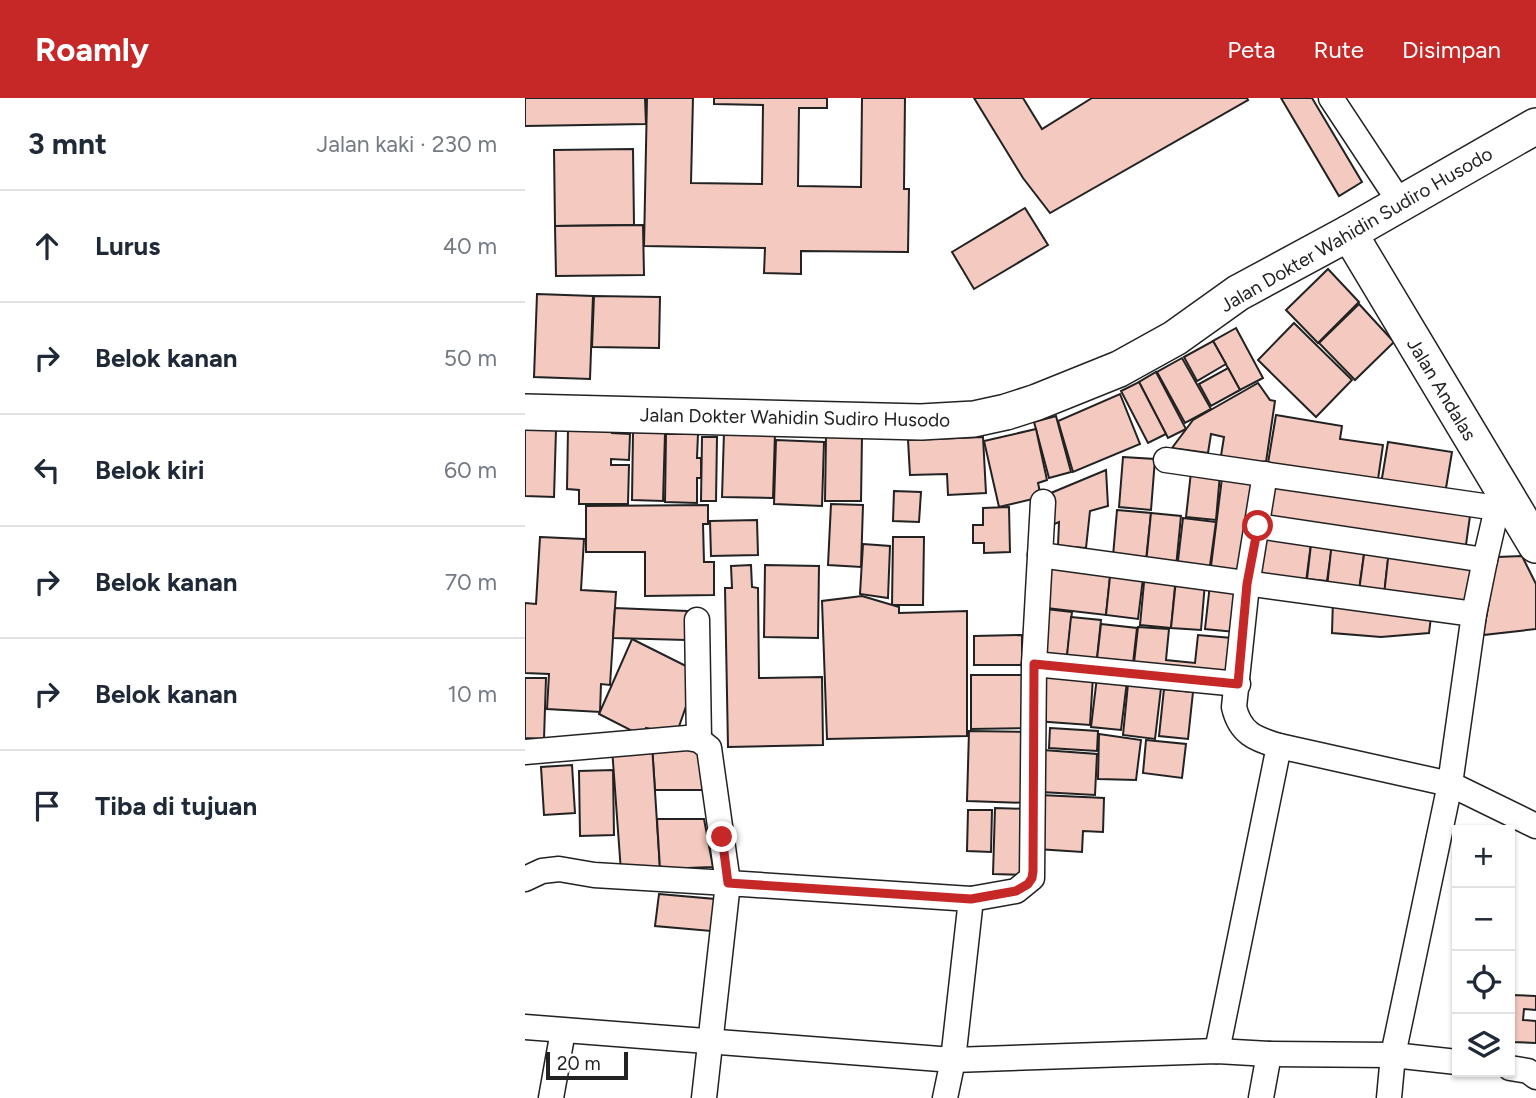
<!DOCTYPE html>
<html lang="id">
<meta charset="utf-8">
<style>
:root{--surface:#fff;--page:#f6f6f7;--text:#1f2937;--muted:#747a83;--line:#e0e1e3;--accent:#c62828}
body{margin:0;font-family:Figtree,sans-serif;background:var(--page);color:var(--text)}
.controls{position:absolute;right:21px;bottom:21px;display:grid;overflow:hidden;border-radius:0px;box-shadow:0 2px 5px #0004}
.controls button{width:63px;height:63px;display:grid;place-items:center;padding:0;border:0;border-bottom:2px solid var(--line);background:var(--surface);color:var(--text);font:35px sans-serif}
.scale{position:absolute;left:21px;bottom:18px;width:82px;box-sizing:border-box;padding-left:7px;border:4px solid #222;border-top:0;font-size:19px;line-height:24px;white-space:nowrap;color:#222;-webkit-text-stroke:5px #fff;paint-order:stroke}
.stop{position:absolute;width:21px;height:21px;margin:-16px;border:5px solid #c62828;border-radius:50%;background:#fff}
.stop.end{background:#c62828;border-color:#fff;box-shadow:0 2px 7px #0008}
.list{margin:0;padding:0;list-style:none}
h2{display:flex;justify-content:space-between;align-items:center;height:91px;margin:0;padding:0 28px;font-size:30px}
h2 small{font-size:23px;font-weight:400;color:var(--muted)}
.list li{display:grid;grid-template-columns:46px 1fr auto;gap:21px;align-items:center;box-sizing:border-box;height:112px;padding:0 28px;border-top:2px solid var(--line)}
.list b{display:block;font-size:26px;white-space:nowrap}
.list em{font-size:23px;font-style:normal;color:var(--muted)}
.icon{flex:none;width:38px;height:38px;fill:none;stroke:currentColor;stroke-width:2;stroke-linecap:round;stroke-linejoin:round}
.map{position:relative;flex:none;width:1011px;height:1000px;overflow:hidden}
header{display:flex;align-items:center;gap:42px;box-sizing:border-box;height:98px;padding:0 35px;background:var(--accent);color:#fff}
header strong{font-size:33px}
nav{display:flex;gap:38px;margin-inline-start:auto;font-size:24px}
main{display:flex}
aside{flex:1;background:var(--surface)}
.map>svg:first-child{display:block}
.building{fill:#f3c9c0;stroke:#222;stroke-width:2}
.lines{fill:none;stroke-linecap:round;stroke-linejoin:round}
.street-casing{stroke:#222;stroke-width:27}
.secondary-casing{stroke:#222;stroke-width:38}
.street{stroke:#fff;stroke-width:24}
.secondary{stroke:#fff;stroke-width:35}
.route{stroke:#c62828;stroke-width:9}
.labels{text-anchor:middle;stroke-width:5;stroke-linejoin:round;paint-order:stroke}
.street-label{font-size:19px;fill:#222;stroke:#fff}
</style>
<header>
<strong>Roamly</strong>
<nav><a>Peta</a><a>Rute</a><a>Disimpan</a></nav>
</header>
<main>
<aside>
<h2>3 mnt<small>Jalan kaki · 230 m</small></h2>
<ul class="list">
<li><svg class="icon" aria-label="ahead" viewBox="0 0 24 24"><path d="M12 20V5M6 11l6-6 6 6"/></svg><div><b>Lurus</b></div><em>40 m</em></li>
<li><svg class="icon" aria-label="right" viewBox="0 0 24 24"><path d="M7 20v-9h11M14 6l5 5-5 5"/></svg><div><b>Belok kanan</b></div><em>50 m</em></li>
<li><svg class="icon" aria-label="left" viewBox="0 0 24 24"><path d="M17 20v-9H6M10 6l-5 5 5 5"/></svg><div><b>Belok kiri</b></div><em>60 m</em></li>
<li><svg class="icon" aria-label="right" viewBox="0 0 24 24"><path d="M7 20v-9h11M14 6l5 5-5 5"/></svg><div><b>Belok kanan</b></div><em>70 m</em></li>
<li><svg class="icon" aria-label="right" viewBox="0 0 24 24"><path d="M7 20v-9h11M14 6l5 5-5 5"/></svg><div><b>Belok kanan</b></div><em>10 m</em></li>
<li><svg class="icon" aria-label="arrive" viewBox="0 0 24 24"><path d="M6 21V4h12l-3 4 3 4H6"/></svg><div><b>Tiba di tujuan</b></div></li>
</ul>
</aside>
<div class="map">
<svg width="1011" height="1000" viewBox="0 0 1011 1000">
<rect width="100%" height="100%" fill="#fff"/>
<g class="building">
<polygon points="0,0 120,0 121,26 0,28"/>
<polygon points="122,0 168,0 166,85 237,86 238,7 189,6 189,0 302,0 302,10 274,10 273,88 336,89 337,0 380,0 379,91 384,91 383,154 276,153 276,176 239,175 240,150 119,148"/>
<polygon points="449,0 498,0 517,31 567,0 722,0 723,2 525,115 498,80"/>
<polygon points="756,0 787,0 837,84 814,98"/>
<polygon points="108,51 109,127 30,128 29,52"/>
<polygon points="500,110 523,147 449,191 427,154"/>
<polygon points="118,127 119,177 31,178 30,128"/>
<polygon points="803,171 834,204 793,245 761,212"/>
<polygon points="12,196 68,198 65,281 9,279"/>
<polygon points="69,198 135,199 134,250 67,249"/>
<polygon points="834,206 869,244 830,282 794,245"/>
<polygon points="769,225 827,282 791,319 733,262"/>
<polygon points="711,230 738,280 715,292 688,243"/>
<polygon points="688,243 701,266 672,283 659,259"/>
<polygon points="657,260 686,311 660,325 632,274"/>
<polygon points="703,270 715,292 686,308 674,286"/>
<polygon points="631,274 661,331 643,340 614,284"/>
<polygon points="614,284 641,336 623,345 596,293"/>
<polygon points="733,285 745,302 750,303 740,371 695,364 699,339 686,336 683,355 647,350 668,322"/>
<polygon points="595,296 615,346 548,374 533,323"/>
<polygon points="751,317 817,328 815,341 858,347 852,388 742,371"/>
<polygon points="531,318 546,374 524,380 509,324"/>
<polygon points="43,330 87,330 87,335 105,336 104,362 86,361 86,367 104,367 103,406 54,406 54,392 42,391"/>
<polygon points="511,331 522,382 513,385 516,399 474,409 459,343"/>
<polygon points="0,332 31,332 29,399 0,398"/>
<polygon points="108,334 140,335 138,403 107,402"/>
<polygon points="199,334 250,335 248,400 197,399"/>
<polygon points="141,336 173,336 172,360 176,360 176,380 172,380 172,405 140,404"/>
<polygon points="301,338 337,338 336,403 300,403"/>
<polygon points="177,339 192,339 191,403 176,403"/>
<polygon points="458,339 461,395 423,397 422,376 385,377 383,342"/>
<polygon points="251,342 299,344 297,408 249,406"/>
<polygon points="863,344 927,354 920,396 856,386"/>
<polygon points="598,359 630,361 626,412 594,409"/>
<polygon points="581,372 583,408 565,413 561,450 533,448 534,424 520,430 521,397"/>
<polygon points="698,372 735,377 722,480 685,476"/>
<polygon points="666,374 695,376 691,422 661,419"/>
<polygon points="743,380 945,418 940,454 737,427"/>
<polygon points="369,393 396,394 394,424 368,423"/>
<polygon points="306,406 338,407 336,469 303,467"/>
<polygon points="183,407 183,426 178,426 179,464 189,464 189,497 120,498 120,454 61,454 61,408"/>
<polygon points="484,409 485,454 459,455 459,445 448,445 448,427 458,427 458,410"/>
<polygon points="592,412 626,415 621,462 588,458"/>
<polygon points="626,415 656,418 651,469 621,466"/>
<polygon points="658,420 691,424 684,475 652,471"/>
<polygon points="232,422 233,457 186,458 185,423"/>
<polygon points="737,432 787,438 781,484 731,478"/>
<polygon points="787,438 808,441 802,483 782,481"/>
<polygon points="15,439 59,441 56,492 91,494 85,587 76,586 75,614 22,611 24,576 0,575 0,505 11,506"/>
<polygon points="368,439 399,439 398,507 367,507"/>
<polygon points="807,444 840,449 834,493 802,489"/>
<polygon points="338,446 365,448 363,500 335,496"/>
<polygon points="840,449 864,452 859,497 834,493"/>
<polygon points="864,452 951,464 944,509 859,497"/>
<polygon points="997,458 1011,486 1011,531 958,537 972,459"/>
<polygon points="519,461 586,469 581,517 513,509"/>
<polygon points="226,467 227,489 233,490 234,580 297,579 298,647 203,649 200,490 207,490 206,468"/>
<polygon points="240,467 294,468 293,540 239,539"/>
<polygon points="586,469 619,472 613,521 581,517"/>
<polygon points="620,474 651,478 646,530 615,527"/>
<polygon points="651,482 680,485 676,532 646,530"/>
<polygon points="685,486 714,489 710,534 680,531"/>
<polygon points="337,498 374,509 374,515 442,513 442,638 302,641 297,503"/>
<polygon points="808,500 907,511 904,535 856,539 807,535"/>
<polygon points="90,510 162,513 161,542 88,540"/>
<polygon points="521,511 547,514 541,567 515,564"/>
<polygon points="546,519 576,522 571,570 541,567"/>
<polygon points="576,526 612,530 607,574 571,570"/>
<polygon points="613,529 644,531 641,562 670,565 673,537 707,540 703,583 608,574"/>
<polygon points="497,537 497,567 449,567 449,538"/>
<polygon points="107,541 173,574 151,637 121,630 117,638 74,616"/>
<polygon points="514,574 568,578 565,627 510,623"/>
<polygon points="446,577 499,577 500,630 446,631"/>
<polygon points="572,579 602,583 596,632 566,629"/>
<polygon points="0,580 21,580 19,641 0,640"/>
<polygon points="603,586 636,590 630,641 598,637"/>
<polygon points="639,591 668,594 663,641 634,638"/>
<polygon points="525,630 573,633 572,653 524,650"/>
<polygon points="444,633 505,634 503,705 442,703"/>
<polygon points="574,636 616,642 611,682 573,681"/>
<polygon points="621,642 661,646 657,680 618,675"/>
<polygon points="127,647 180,649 185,692 130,692"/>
<polygon points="127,647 135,771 96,774 87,650"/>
<polygon points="518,652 572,656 570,697 516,694"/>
<polygon points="47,667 50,715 19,717 16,669"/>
<polygon points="88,672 89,737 55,738 54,673"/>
<polygon points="515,697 579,700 578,734 558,733 557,754 512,751"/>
<polygon points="470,710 505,711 503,777 468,776"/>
<polygon points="443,712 467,712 466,754 442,753"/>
<polygon points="132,721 179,721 188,769 135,771"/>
<polygon points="134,796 190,801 186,833 130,828"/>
<polygon points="985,897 1011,898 1011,912 999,911 998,922 1011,923 1011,945 985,944"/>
</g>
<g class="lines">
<defs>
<g id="street">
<polyline points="806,0 876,106"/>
<polyline points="641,362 972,410"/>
<path d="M 740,376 L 722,487 L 709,609 C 715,635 730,641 754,648"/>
<polyline points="733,428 960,462"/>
<polyline points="515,457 949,516"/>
<polyline points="172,522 174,642"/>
<polyline points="509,566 713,586"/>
<polyline points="0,654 162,640 174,642 184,650 203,785 69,777 34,771 17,773 0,781"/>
<polyline points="446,801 491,793 507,780 509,566 518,404"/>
<polyline points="0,929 428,962 692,953 744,956 868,957 925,686 949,516 960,462 972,410 980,398"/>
<polyline points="692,953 754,648 925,686 1011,728"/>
<polyline points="985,970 1003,973 1011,979"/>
<polyline points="26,1000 38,933"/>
<polyline points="179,1000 203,785 446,801 428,962 420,1000"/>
<polyline points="736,1000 744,956"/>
<polyline points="864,1000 868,957 932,964"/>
</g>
<g id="secondary">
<polyline points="824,135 1011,447"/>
<polyline points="0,314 396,324 449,321 481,314 512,304 594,271 650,240 713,195 824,135 1011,28"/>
</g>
</defs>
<use href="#street" class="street-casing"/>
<use href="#secondary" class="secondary-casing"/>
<use href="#street" class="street"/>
<use href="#secondary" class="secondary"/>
</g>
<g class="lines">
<polyline class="route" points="197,739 203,785 446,801 491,793 503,786 507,780 508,773 509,566 713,586 722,486 733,428"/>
</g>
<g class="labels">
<g class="street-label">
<text transform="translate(831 131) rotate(-30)" y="7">Jalan Dokter Wahidin Sudiro Husodo</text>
<text transform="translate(917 291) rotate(59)" y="7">Jalan Andalas</text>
<text transform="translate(270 319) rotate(1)" y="7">Jalan Dokter Wahidin Sudiro Husodo</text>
</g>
</g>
</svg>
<div class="controls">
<button>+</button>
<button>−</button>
<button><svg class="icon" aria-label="locate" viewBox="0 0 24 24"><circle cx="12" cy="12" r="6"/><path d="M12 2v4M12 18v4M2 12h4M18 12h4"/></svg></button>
<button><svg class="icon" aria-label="layers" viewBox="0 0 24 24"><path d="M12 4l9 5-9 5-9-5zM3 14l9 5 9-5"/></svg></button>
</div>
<div class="scale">20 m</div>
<div class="stop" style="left:733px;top:428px"></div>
<div class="stop end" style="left:197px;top:739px"></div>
</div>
</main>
